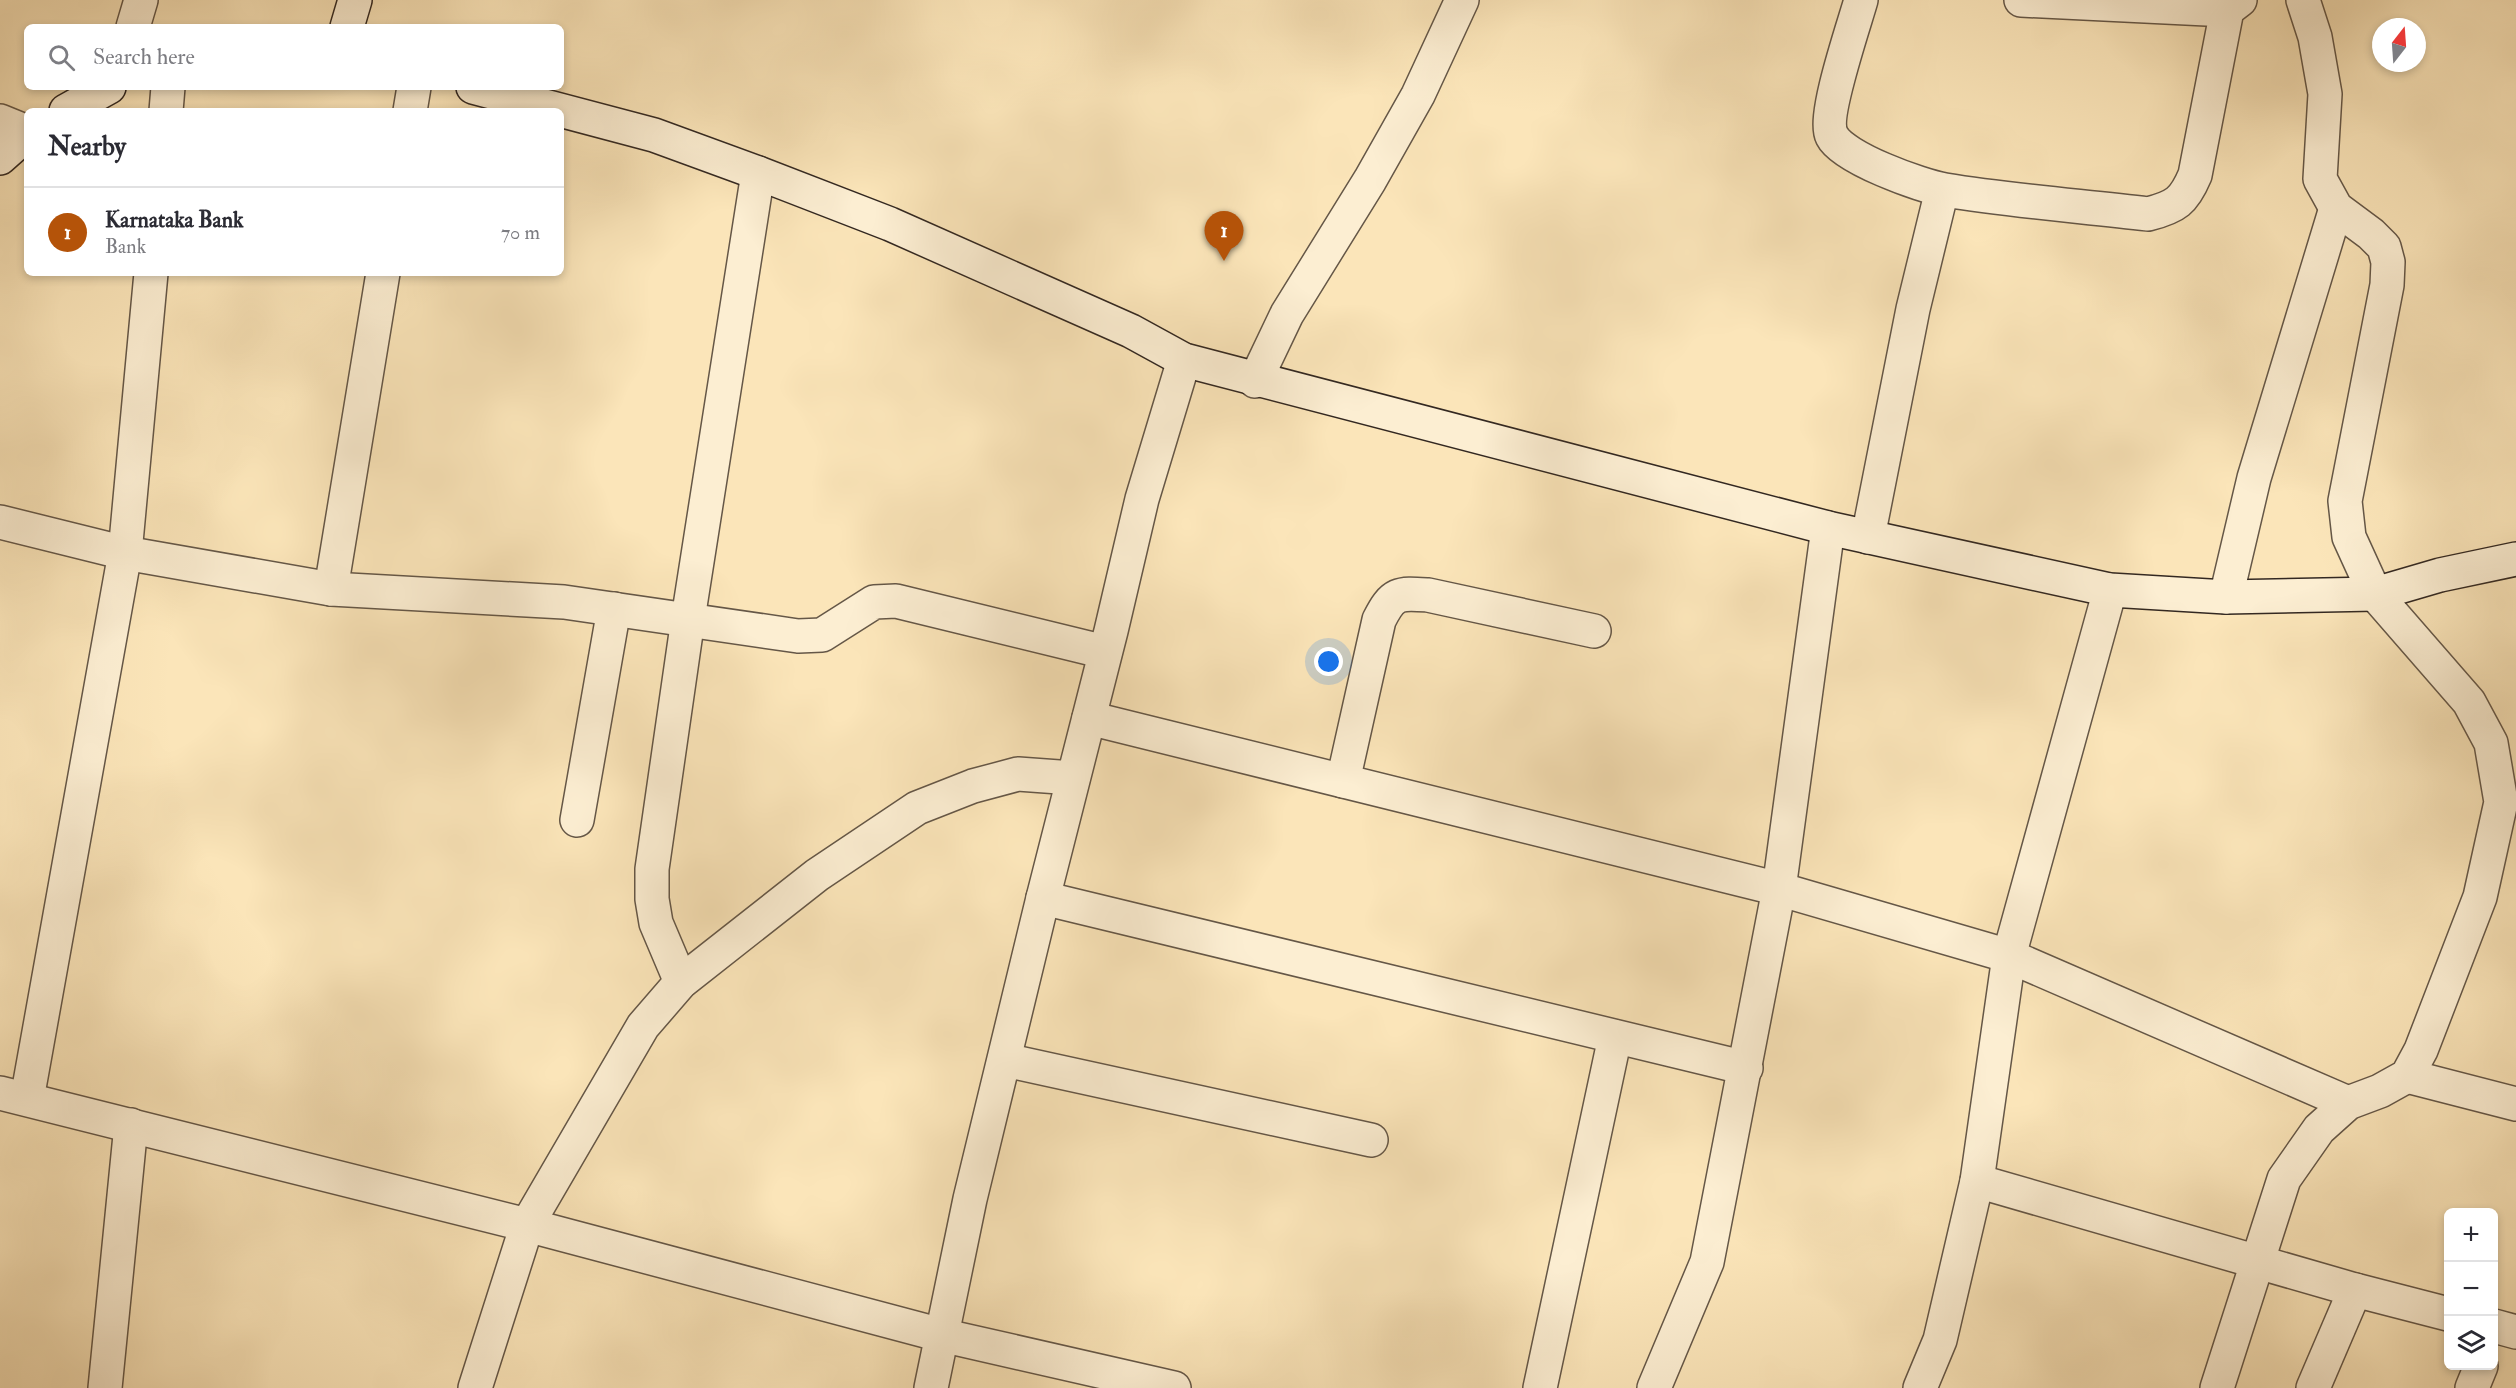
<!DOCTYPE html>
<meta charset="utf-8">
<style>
:root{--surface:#fff;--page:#f2f2f3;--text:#2b2b33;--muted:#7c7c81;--line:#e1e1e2;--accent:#b45309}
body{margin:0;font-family:"IM FELL Double Pica",serif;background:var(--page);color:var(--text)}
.controls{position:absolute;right:18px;bottom:18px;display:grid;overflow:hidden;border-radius:9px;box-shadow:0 3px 9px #0003}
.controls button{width:54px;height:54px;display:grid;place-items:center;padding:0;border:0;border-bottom:2px solid var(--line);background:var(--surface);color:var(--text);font:30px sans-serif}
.compass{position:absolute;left:2372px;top:18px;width:54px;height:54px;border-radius:50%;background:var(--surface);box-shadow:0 3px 9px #0003;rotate:17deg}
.you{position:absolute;left:1329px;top:662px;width:21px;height:21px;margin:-15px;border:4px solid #fff;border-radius:50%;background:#1a73e8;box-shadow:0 0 0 9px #1a73e833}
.badge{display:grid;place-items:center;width:39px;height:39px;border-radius:50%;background:var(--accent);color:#fff;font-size:20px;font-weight:700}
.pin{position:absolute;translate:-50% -50px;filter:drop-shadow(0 2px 3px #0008)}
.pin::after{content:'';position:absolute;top:32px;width:21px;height:18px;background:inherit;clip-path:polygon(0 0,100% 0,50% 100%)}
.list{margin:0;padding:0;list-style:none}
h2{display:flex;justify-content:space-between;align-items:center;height:78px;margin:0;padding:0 24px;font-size:26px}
h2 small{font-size:20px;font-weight:400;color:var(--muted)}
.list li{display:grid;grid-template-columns:39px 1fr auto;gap:18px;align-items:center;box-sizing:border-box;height:90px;padding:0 24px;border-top:2px solid var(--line)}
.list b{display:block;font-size:22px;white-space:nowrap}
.list p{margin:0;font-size:20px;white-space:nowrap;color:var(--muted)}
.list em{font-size:20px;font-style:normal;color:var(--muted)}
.icon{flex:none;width:33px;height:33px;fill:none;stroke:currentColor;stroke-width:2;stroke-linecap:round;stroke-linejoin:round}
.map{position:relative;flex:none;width:2516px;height:1388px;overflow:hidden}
.search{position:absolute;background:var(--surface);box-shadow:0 3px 9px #0003;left:24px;top:24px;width:540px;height:66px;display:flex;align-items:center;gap:15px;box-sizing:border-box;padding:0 21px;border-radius:9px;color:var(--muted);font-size:22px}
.panel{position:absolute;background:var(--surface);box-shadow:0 3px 9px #0003;left:24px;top:108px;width:540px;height:168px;border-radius:9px}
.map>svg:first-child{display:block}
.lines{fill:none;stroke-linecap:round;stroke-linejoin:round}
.minor-casing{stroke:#655747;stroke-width:36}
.tertiary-casing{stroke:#655747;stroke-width:36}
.secondary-casing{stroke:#332821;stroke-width:36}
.minor{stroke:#fceed2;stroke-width:33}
.tertiary{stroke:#fceed2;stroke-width:33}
.secondary{stroke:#fceed2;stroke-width:33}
</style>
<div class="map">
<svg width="2516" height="1388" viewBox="0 0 2516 1388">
<rect width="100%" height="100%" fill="#fbe5b9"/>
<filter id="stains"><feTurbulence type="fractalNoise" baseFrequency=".00333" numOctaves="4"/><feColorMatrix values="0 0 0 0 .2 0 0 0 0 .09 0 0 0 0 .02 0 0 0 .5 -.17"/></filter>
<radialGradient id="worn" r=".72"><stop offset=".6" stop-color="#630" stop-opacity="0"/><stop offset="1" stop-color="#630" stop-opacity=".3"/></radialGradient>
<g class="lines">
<defs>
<g id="minor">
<path d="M 1861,0 C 1854,25 1822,117 1832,136 C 1843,158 1921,186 1945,190 C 2012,201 2081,206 2148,214 C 2176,207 2184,201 2195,175 L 2227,10 L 2240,0"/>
<polyline points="2021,0 2227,10"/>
<polyline points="133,27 141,0"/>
<polyline points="166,111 168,87"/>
<polyline points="410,111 414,87"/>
<polyline points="1255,381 1287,314 1370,180 1418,95 1462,0"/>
<polyline points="0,522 125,553 331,589 564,602 798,636 822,635 874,602 896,601 1105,652"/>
<polyline points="1868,537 1913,309 1942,190"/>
<polyline points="331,589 383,273"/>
<polyline points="2226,597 2254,478 2336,208"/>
<polyline points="1089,718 1779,889 2009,956 2348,1103"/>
<path d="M 1343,781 L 1379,620 C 1393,592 1399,593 1428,595 L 1594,631"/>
<polyline points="577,820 614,609"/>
<polyline points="1043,898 1746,1068"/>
<polyline points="681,982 656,923 652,899 652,869 688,619 758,173"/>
<polyline points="1005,1060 1371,1140"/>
<polyline points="2407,1076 2516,1104"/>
<polyline points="0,1093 527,1225 941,1335 1174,1388"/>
<polyline points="27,1099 125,553 151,273"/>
<polyline points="1977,1181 2355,1290 2448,1314"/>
<polyline points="2494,1326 2516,1332"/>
<polyline points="105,1388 131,1125"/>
<polyline points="475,1388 527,1225 643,1026 681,982 817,875 917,808 973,786 1018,774 1073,778"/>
<polyline points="931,1388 970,1199 1043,898 1111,631 1142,499 1184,360"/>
<polyline points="1540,1388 1615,1037"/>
<polyline points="1920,1388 1940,1340 1977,1181 2009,956 2110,590"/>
<polyline points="2217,1388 2284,1179 2319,1129 2348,1103 2380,1091 2407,1076 2421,1050 2480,897 2501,802 2491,743 2469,702 2375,594 2349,537 2345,501 2387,285 2388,262 2384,247 2371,234 2336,208 2320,179 2325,94 2315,37 2303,0"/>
<polyline points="2313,1388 2355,1290"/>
<polyline points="2472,1388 2481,1366"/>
</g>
<g id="tertiary">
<polyline points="0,121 27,132"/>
<polyline points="1654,1388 1707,1262 1779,889 1828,528"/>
</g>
<g id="secondary">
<polyline points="347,27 355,0"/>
<polyline points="473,87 654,135 758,173 890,224 1131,331 1184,360 1828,528 2110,590 2226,597 2375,594 2440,575 2516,559"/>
<polyline points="66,111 109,87"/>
<polyline points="0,158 27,134"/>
</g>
</defs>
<use href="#minor" class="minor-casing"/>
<use href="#tertiary" class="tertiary-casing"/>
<use href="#secondary" class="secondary-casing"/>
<use href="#minor" class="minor"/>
<use href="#tertiary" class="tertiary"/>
<use href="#secondary" class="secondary"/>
</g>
<rect width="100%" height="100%" filter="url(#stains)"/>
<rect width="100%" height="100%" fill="url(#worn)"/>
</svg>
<div class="controls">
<button>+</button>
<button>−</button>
<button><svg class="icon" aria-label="layers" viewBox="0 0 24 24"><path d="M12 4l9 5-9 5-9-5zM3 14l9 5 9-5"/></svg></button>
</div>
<svg class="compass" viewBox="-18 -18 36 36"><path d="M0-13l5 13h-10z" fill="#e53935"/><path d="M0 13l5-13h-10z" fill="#7c7c81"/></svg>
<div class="you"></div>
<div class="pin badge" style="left:1224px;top:261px">1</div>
<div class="search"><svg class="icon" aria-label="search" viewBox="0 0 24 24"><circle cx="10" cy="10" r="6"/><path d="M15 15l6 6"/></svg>Search here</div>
<section class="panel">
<h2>Nearby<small></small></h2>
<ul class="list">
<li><span class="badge">1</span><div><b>Karnataka Bank</b><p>Bank</p></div><em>70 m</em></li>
</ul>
</section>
</div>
